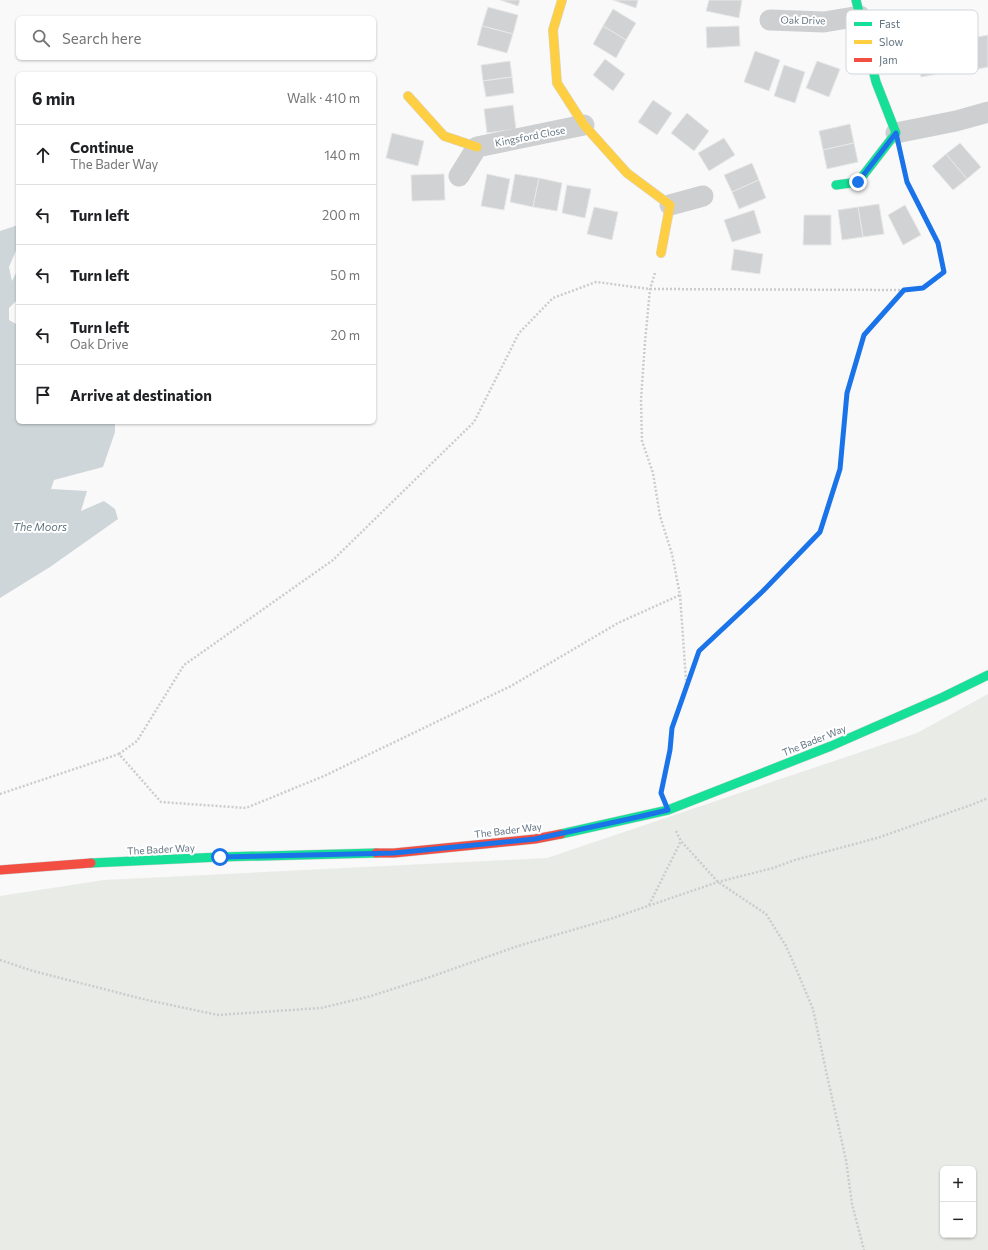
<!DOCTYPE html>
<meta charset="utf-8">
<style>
:root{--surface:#fff;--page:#f2f2f2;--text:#202124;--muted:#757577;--line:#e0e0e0}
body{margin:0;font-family:Commissioner,sans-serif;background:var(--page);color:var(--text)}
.controls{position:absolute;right:12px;bottom:12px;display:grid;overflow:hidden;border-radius:6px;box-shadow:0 1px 3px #0004}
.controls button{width:36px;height:36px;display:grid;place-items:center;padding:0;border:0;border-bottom:1px solid var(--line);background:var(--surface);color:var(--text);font:20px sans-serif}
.stop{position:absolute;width:12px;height:12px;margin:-9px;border:3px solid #1a73e8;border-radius:50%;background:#fff}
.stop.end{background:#1a73e8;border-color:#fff;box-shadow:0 1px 4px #0008}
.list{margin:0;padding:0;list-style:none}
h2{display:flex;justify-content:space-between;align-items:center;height:52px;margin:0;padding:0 16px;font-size:17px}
h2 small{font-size:13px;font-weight:400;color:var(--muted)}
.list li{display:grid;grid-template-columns:26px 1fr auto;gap:12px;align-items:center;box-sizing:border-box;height:60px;padding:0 16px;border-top:1px solid var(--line)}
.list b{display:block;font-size:15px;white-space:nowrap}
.list p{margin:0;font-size:13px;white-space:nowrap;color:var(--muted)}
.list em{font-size:13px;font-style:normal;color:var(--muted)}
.icon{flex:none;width:22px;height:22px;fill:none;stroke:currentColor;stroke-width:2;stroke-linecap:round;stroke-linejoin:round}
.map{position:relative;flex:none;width:988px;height:1250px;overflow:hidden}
.search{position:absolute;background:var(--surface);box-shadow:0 1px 3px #0004;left:16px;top:16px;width:360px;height:44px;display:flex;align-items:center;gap:10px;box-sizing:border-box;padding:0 14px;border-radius:6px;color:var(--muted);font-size:15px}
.panel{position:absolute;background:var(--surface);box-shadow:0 1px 3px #0004;left:16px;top:72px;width:360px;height:352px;border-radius:6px}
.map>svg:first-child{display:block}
.green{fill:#e8ebe6;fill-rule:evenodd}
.water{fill:#ced6d9}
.building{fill:#d0d2d3;stroke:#e8e8e8}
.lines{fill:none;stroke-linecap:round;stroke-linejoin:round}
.fast-casing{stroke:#d5d6d7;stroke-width:10}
.slow-casing{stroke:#d5d6d7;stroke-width:10}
.jam-casing{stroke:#d5d6d7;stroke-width:10}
.path{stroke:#cbcccd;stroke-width:2.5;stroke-dasharray:2 2;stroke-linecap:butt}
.street{stroke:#cecfd0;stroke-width:21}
.fast{stroke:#16e098;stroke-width:9}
.slow{stroke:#ffcf43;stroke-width:9}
.jam{stroke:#f24e42;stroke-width:9}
.route{stroke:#1a73e8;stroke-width:5}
.labels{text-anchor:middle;stroke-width:4;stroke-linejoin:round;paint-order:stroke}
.street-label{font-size:10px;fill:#657683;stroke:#fff}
.water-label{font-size:11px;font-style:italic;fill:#60757c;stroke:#fff}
.key{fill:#fff;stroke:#d1d6da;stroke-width:1}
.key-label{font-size:11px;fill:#657683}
</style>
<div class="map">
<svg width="988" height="1250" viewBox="0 0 988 1250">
<rect width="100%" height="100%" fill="#f9f9f9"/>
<path class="green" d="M 988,694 L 988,1250 L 0,1250 L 0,896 L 104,880 L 547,858 L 917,733 ZM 943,1169 L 973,1169 L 973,1235 L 943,1235 Z"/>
<polygon class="water" points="18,225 18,246 9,267 12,281 18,269 18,299 9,308 9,320 18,325 18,422 115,422 115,432 103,467 54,480 51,489 87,491 81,511 104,501 115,509 118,519 50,567 0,598 0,231"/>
<g class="building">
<polygon points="500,0 520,0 518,6"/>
<polygon points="613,0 638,0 636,8"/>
<polygon points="709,0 742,0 739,18 706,11"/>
<polygon points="488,7 518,15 513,34 482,26"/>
<polygon points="613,9 636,23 626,40 603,26"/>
<polygon points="482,26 513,34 507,53 477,45"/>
<polygon points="603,26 626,40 616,58 593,44"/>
<polygon points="739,26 740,46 707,48 706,27"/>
<polygon points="988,35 988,67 978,69 972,38"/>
<polygon points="936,43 942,73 921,77 915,47"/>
<polygon points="755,51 780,60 769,91 744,82"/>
<polygon points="605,59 625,74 613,91 593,75"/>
<polygon points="510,61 512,77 483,81 481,65"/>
<polygon points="817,61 840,69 829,97 806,88"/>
<polygon points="784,65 805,72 795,103 774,96"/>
<polygon points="512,77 514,93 486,97 483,81"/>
<polygon points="653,100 672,113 657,135 638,122"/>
<polygon points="513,105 516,129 487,133 484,109"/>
<polygon points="687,113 709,131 694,151 671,133"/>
<polygon points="850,124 854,143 823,150 819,131"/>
<polygon points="392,133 424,141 418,166 386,158"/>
<polygon points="724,138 735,155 709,171 698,153"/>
<polygon points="854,143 858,162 827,169 823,150"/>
<polygon points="960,143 981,167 967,179 946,154"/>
<polygon points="946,154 967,179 953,190 932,166"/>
<polygon points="752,163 759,180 732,192 724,175"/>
<polygon points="444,174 445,200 412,201 411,175"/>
<polygon points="487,174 510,179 504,210 481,206"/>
<polygon points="515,174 539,178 533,207 510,202"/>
<polygon points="539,178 562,183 557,211 533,207"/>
<polygon points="759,180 766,198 739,209 732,192"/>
<polygon points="567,185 591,189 585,218 562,213"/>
<polygon points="879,204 884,234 863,237 858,207"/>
<polygon points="905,205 921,235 903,245 888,215"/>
<polygon points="594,207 618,212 612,240 587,234"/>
<polygon points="858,207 863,237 842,240 838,210"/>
<polygon points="754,210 761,233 732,242 724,220"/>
<polygon points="804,215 831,215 831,245 803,245"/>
<polygon points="734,249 763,254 760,274 731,270"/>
</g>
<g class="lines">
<defs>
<g id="fast">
<polyline points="836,185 858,182 896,133 876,82 856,0"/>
<polyline points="561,834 668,810 831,746 943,697 988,675"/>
<polyline points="91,863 220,857 376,853"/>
</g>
<g id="slow">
<polyline points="562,0 553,30 557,83 584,125 627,173 670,205 661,253"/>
<polyline points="408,96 444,136 477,147"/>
</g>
<g id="jam">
<polyline points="376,853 394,853 535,839 561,834"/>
<polyline points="0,870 91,863"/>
</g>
</defs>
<use href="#fast" class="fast-casing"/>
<use href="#slow" class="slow-casing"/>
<use href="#jam" class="jam-casing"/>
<g class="path">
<polyline points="655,273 650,289 645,342 641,399 642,441 653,473 660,516 672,554 680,595 686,680 686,685"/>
<polyline points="119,754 137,741 184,665 333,560 474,422 519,333 553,298 596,282 650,289 904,290 923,288 944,272 938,243 907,182 902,160"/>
<polyline points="662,789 670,750 672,728 699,651 763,591 821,532 840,469 847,393 864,335 903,290"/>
<polyline points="0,794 119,754 161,802 246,808 324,776 511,686 618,623 680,595"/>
<polyline points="676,831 681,841 718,882 766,914 786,946 797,971 813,1009 826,1071 846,1160 852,1204 864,1250"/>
<polyline points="649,905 681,841"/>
<polyline points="0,960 33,971 147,1000 218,1015 321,1008 371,996 430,977 518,946 610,919 718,882 773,868 795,860 877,838 971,805 988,798"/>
</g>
<g class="street">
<polyline points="770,20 824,22 860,16"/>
<polyline points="896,133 956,121 988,112"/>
<polyline points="459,176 477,147 584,125"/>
<polyline points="670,205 703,196"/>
</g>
<use href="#fast" class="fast"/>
<use href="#slow" class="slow"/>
<use href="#jam" class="jam"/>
</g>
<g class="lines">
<polyline class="route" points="220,857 394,853 535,839 629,819 668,810 661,793 670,750 672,728 699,651 763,591 820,532 840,469 847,393 864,335 904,290 923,288 944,272 938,243 907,182 896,133 858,182"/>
</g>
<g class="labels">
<g class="street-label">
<text transform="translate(803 20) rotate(1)" y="4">Oak Drive</text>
<text transform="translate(530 136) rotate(-11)" y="4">Kingsford Close</text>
<text transform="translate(814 740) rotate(-22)" y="4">The Bader Way</text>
<text transform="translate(508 830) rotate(-7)" y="4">The Bader Way</text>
<text transform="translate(161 849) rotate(-3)" y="4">The Bader Way</text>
</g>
<g class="water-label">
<text x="40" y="531">The Moors</text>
</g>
</g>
<rect x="846" y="10" width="132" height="64" rx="6" class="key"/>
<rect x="854" y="22" width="18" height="4" fill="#16e098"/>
<rect x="854" y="40" width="18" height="4" fill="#ffcf43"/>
<rect x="854" y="58" width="18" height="4" fill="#f24e42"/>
<g class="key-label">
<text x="879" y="28">Fast</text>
<text x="879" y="46">Slow</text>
<text x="879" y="64">Jam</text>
</g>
</svg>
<div class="controls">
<button>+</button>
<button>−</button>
</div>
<div class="stop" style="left:220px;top:857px"></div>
<div class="stop end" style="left:858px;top:182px"></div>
<div class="search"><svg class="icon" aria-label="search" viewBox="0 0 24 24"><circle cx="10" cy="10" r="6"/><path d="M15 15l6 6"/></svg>Search here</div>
<section class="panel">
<h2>6 min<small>Walk · 410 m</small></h2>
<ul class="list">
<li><svg class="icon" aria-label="ahead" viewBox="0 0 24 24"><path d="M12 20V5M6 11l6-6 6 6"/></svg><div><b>Continue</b><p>The Bader Way</p></div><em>140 m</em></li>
<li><svg class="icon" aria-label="left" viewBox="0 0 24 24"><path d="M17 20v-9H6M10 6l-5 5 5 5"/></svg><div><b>Turn left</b></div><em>200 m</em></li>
<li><svg class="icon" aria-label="left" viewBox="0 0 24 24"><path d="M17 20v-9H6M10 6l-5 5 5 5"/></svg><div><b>Turn left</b></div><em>50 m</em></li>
<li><svg class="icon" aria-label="left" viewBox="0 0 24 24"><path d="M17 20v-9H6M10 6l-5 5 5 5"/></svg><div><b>Turn left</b><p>Oak Drive</p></div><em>20 m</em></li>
<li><svg class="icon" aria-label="arrive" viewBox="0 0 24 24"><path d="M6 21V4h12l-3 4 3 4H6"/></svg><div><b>Arrive at destination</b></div></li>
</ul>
</section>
</div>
